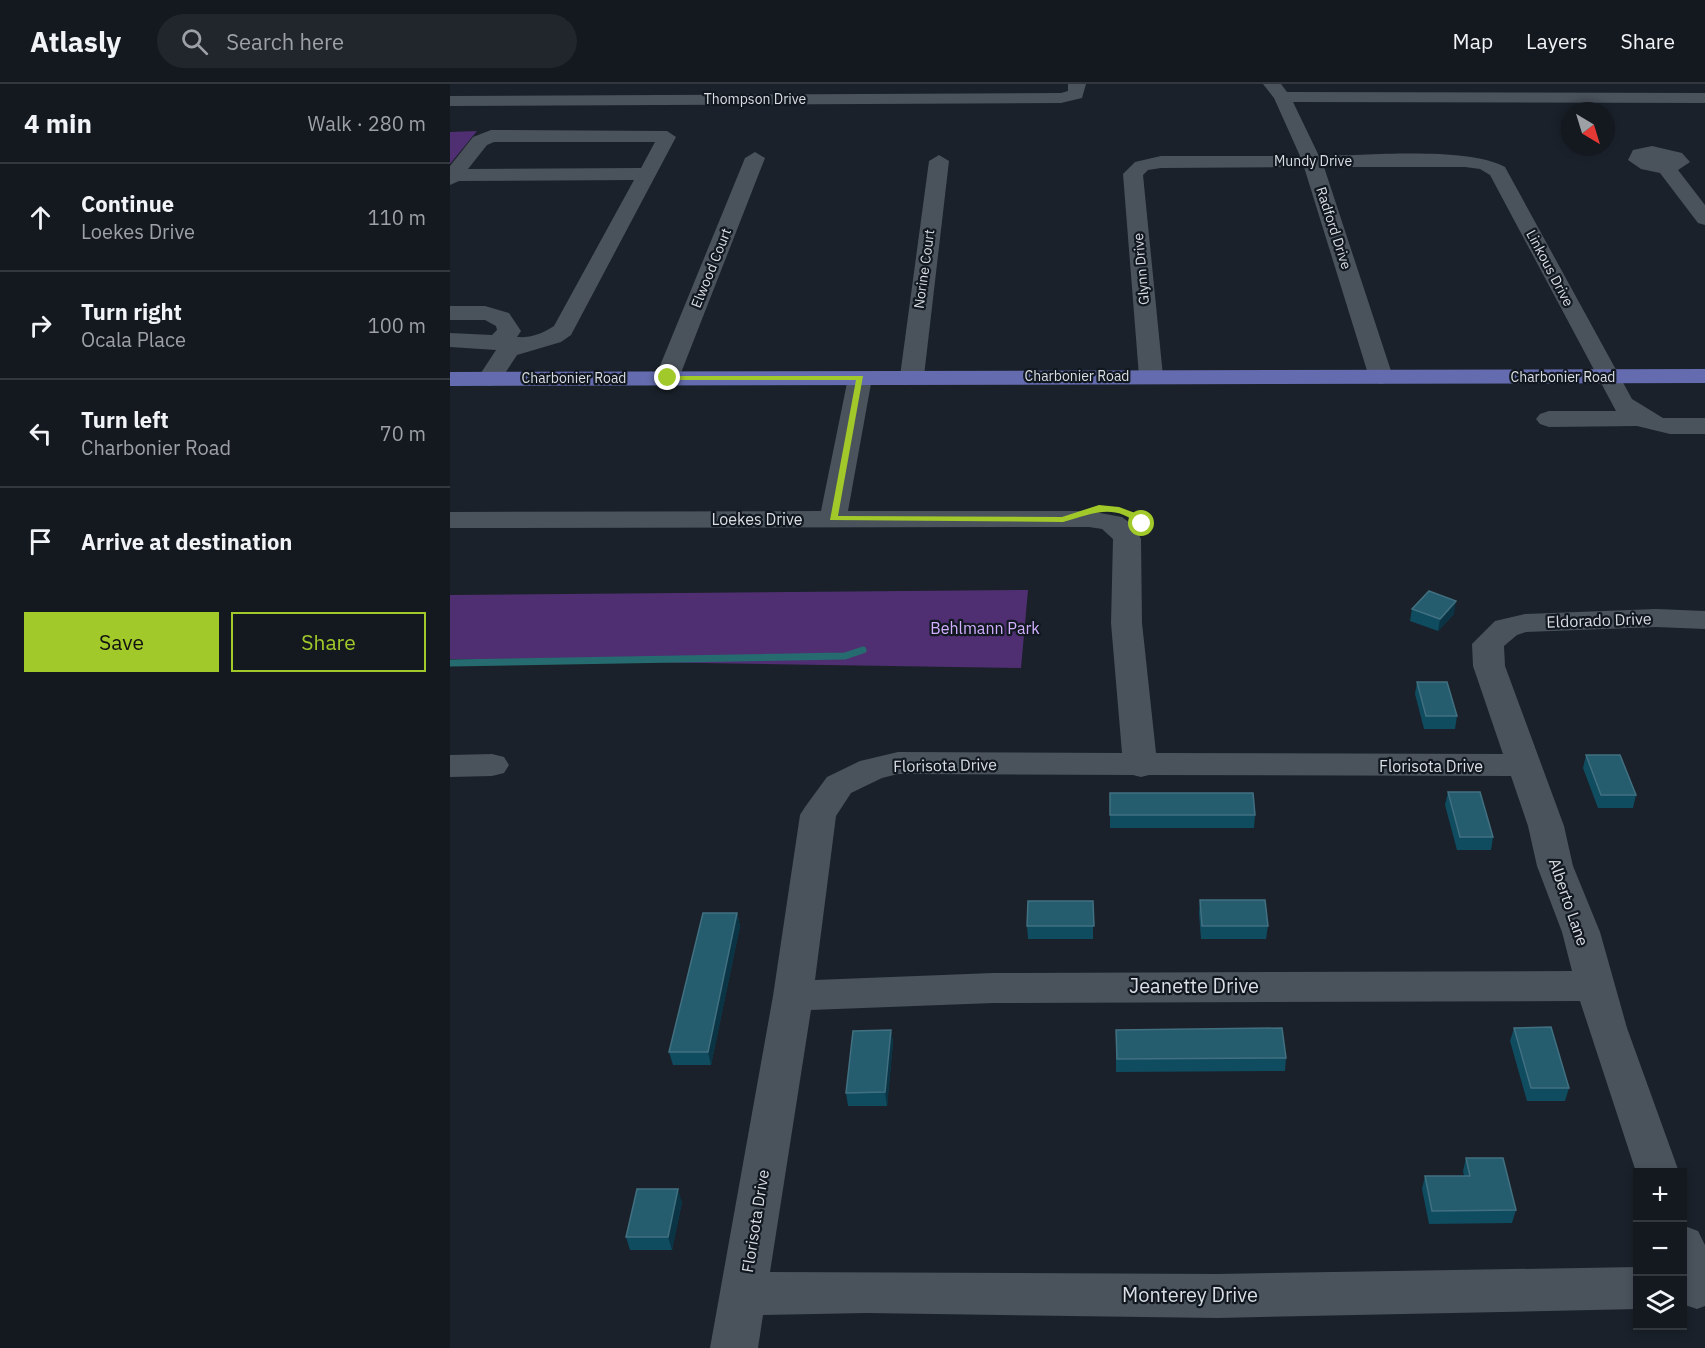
<!DOCTYPE html>
<meta charset="utf-8">
<style>
:root{--surface:#141920;--page:#21262d;--text:#f1f3f6;--muted:#9da0a5;--line:#33383e;--accent:#a1c929}
body{margin:0;font-family:"IBM Plex Sans",sans-serif;background:var(--page);color:var(--text)}
.controls{position:absolute;right:18px;bottom:18px;display:grid;overflow:hidden;border-radius:0px;box-shadow:0 3px 9px #0003}
.controls button{width:54px;height:54px;display:grid;place-items:center;padding:0;border:0;border-bottom:2px solid var(--line);background:var(--surface);color:var(--text);font:30px sans-serif}
.compass{position:absolute;left:1111px;top:18px;width:54px;height:54px;border-radius:50%;background:var(--surface);box-shadow:0 3px 9px #0003;rotate:142deg}
.stop{position:absolute;width:18px;height:18px;margin:-14px;border:4px solid #a1c929;border-radius:50%;background:#fff}
.stop.end{background:#a1c929;border-color:#fff;box-shadow:0 2px 6px #0008}
.list{margin:0;padding:0;list-style:none}
h2{display:flex;justify-content:space-between;align-items:center;height:78px;margin:0;padding:0 24px;font-size:26px}
h2 small{font-size:20px;font-weight:400;color:var(--muted)}
.list li{display:grid;grid-template-columns:39px 1fr auto;gap:18px;align-items:center;box-sizing:border-box;height:108px;padding:0 24px;border-top:2px solid var(--line)}
.list b{display:block;font-size:22px;white-space:nowrap}
.list p{margin:0;font-size:20px;white-space:nowrap;color:var(--muted)}
.list em{font-size:20px;font-style:normal;color:var(--muted)}
.actions{display:flex;gap:12px;padding:18px 24px}
.actions a{flex:1;padding:14px 0;border:2px solid var(--accent);border-radius:0px;text-align:center;font-size:21px;color:var(--accent)}
.actions .main{background:var(--accent);color:#111}
.icon{flex:none;width:33px;height:33px;fill:none;stroke:currentColor;stroke-width:2;stroke-linecap:round;stroke-linejoin:round}
.map{position:relative;flex:none;width:1255px;height:1264px;overflow:hidden}
header{display:flex;align-items:center;gap:36px;box-sizing:border-box;height:84px;padding:0 30px;background:var(--surface);border-bottom:2px solid var(--line)}
header strong{font-size:28px}
nav{display:flex;gap:33px;margin-inline-start:auto;font-size:21px}
.search{width:420px;height:54px;background:var(--page);display:flex;align-items:center;gap:15px;box-sizing:border-box;padding:0 21px;border-radius:33px;color:var(--muted);font-size:22px}
main{display:flex}
aside{flex:1;background:var(--surface)}
.map>svg:first-child{display:block}
.green{fill:#4f2f71}
.lines{fill:none;stroke-linecap:round;stroke-linejoin:round}
.stream{stroke:#266b6f;stroke-width:7}
.minor{fill:#4a525c;fill-rule:evenodd}
.major{fill:#646caf;fill-rule:evenodd}
.wall{fill:#0f4c60}
.shaded-wall{fill:#0a3444}
.building{fill:#255c6e;stroke:#417081;stroke-width:1.5}
.route{fill:#a1c929}
.labels{text-anchor:middle;stroke-width:4.5;stroke-linejoin:round;paint-order:stroke}
.far-street-label{font-size:14px;fill:#dadee4;stroke:#111820}
.street-label{font-size:16px;fill:#dadee4;stroke:#111820}
.park-label{font-size:16px;fill:#d2b0ff;stroke:#111820}
.near-street-label{font-size:20px;fill:#dadee4;stroke:#111820}
</style>
<header>
<strong>Atlasly</strong>
<div class="search"><svg class="icon" aria-label="search" viewBox="0 0 24 24"><circle cx="10" cy="10" r="6"/><path d="M15 15l6 6"/></svg>Search here</div>
<nav><a>Map</a><a>Layers</a><a>Share</a></nav>
</header>
<main>
<aside>
<h2>4 min<small>Walk · 280 m</small></h2>
<ul class="list">
<li><svg class="icon" aria-label="ahead" viewBox="0 0 24 24"><path d="M12 20V5M6 11l6-6 6 6"/></svg><div><b>Continue</b><p>Loekes Drive</p></div><em>110 m</em></li>
<li><svg class="icon" aria-label="right" viewBox="0 0 24 24"><path d="M7 20v-9h11M14 6l5 5-5 5"/></svg><div><b>Turn right</b><p>Ocala Place</p></div><em>100 m</em></li>
<li><svg class="icon" aria-label="left" viewBox="0 0 24 24"><path d="M17 20v-9H6M10 6l-5 5 5 5"/></svg><div><b>Turn left</b><p>Charbonier Road</p></div><em>70 m</em></li>
<li><svg class="icon" aria-label="arrive" viewBox="0 0 24 24"><path d="M6 21V4h12l-3 4 3 4H6"/></svg><div><b>Arrive at destination</b></div></li>
</ul>
<div class="actions"><a class="main">Save</a><a>Share</a></div>
</aside>
<div class="map">
<svg width="1255" height="1264" viewBox="0 0 1255 1264">
<rect width="100%" height="100%" fill="#1a212a"/>
<g class="green">
<polygon points="27,47 0,80 0,48"/>
<polygon points="578,506 571,584 0,575 0,511"/>
</g>
<g class="lines">
<polyline class="stream" points="0,579 395,572 413,566"/>
<g class="minor">
<polygon points="618,0 636,0 632,14 611,19 0,22 0,12 611,9 618,7"/>
<path d="M 813,0 L 831,0 L 837,8 L 1255,9 L 1255,19 L 843,18 L 869,72 C 916,72 1016,62 1055,83 L 1182,315 L 1213,334 L 1255,334 L 1255,350 L 1220,350 L 1187,342 L 1099,343 L 1090,340 L 1086,335 L 1090,330 L 1099,327 L 1166,327 L 1040,91 L 1030,85 L 1015,83 L 874,83 L 943,293 L 940,298 L 931,300 L 922,298 L 919,293 L 854,83 L 711,84 L 698,86 L 693,91 L 713,292 L 710,297 L 701,299 L 692,297 L 689,292 L 673,90 L 685,78 L 711,72 L 850,72 L 824,14 Z"/>
<path d="M 41,46 L 217,47 L 226,53 L 121,251 L 111,258 L 67,271 L 48,300 L 39,302 L 30,300 L 27,295 L 46,266 L 0,263 L 0,249 L 42,251 L 47,246 L 46,242 L 35,236 L 0,236 L 0,222 L 35,222 L 59,229 L 71,247 L 67,253 C 80,254 92,250 104,242 L 184,96 L 9,97 L 0,101 L 0,82 L 23,53 ZM 44,58 L 205,58 L 191,84 L 18,85 L 37,61 Z"/>
<polygon points="1202,62 1232,69 1240,78 1228,86 1255,121 1255,141 1248,139 1210,89 1191,85 1178,76 1183,66"/>
<polygon points="305,68 315,74 229,294 226,299 217,301 208,299 205,294 295,74"/>
<polygon points="489,71 499,77 474,292 471,297 462,299 453,297 450,292 479,77"/>
<path d="M 410,287 L 419,289 L 422,294 L 398,427 L 639,427 L 672,433 L 684,442 L 691,455 L 692,539 L 706,669 L 1053,670 L 1023,582 L 1022,560 L 1045,537 L 1075,530 L 1206,525 L 1255,527 L 1255,545 L 1206,543 L 1076,548 L 1067,551 L 1054,562 L 1055,582 L 1114,742 L 1123,782 L 1150,848 L 1177,944 L 1229,1088 L 1188,1088 L 1188,1094 L 1130,917 L 543,919 L 361,926 L 320,1188 L 767,1190 L 1188,1183 L 1188,1225 L 767,1234 L 416,1229 L 313,1231 L 308,1264 L 260,1264 L 323,912 L 350,731 L 355,723 L 377,693 L 410,677 L 448,668 L 672,669 L 661,539 L 663,455 L 652,445 L 639,443 L 0,444 L 0,428 L 371,427 L 398,294 L 401,289 ZM 448,690 L 683,691 L 691,693 L 699,691 L 1061,692 L 1078,742 L 1087,782 L 1112,848 L 1122,887 L 543,889 L 365,896 L 386,732 L 401,709 L 432,694 Z"/>
<polygon points="42,670 54,673 59,681 54,689 42,692 0,693 0,671"/>
<polygon points="1232,1141 1248,1147 1255,1161 1255,1222 1247,1225 1232,1220"/>
</g>
<polygon class="major" points="1255,285 1255,299 0,302 0,288"/>
</g>
<g class="wall">
<polygon points="962,525 1004,530 988,547 960,537"/>
<polygon points="967,598 1007,632 1005,645 974,645 965,610"/>
<polygon points="1136,671 1186,711 1183,724 1148,724 1133,684"/>
<polygon points="998,708 1043,753 1041,766 1007,766 995,721"/>
<polygon points="660,709 805,731 804,744 660,744"/>
<polygon points="750,816 818,842 816,855 751,855 749,829"/>
<polygon points="643,817 643,855 578,855 577,842"/>
<polygon points="287,829 290,842 261,981 223,981 219,968"/>
<polygon points="1064,944 1119,1004 1115,1017 1077,1017 1060,957"/>
<polygon points="441,946 443,959 437,1022 398,1022 396,1009"/>
<polygon points="666,946 836,974 835,987 666,988"/>
<polygon points="1016,1074 1066,1126 1062,1139 979,1140 972,1105 975,1092 1014,1092 1013,1087"/>
<polygon points="232,1118 222,1166 180,1166 176,1153"/>
</g>
<g class="shaded-wall">
<polygon points="1006,517 1004,530 988,547 990,535"/>
<polygon points="287,829 290,842 261,981 258,968"/>
<polygon points="441,946 443,959 437,1022 435,1008"/>
<polygon points="228,1105 232,1118 222,1166 218,1153"/>
</g>
<g class="building">
<polygon points="979,507 1006,517 990,535 962,525"/>
<polygon points="967,598 997,598 1007,632 976,632"/>
<polygon points="1136,671 1170,671 1186,711 1151,711"/>
<polygon points="998,708 1030,708 1043,753 1010,753"/>
<polygon points="660,709 803,709 805,731 660,731"/>
<polygon points="750,816 815,816 818,842 752,842"/>
<polygon points="578,817 643,817 644,842 577,842"/>
<polygon points="253,829 287,829 258,968 219,968"/>
<polygon points="1101,943 1119,1004 1081,1004 1064,944"/>
<polygon points="832,944 836,974 667,975 666,946"/>
<polygon points="441,946 435,1008 396,1009 403,947"/>
<polygon points="1016,1074 1053,1074 1066,1126 982,1127 975,1092 1020,1092"/>
<polygon points="187,1105 228,1105 218,1153 176,1153"/>
</g>
<path class="route" d="M 215,292 L 413,292 L 388,432 L 612,433 L 649,421 L 669,423 L 685,429 L 696,440 L 689,441 C 664,418 642,430 613,438 L 380,436 L 406,296 L 218,296 Z"/>
<g class="labels">
<g class="far-street-label">
<text x="305" y="20">Thompson Drive</text>
<text x="863" y="82">Mundy Drive</text>
<text transform="translate(884 144) rotate(72)" y="5">Radford Drive</text>
<text transform="translate(261 184) rotate(-68)" y="5">Elwood Court</text>
<text transform="translate(1100 184) rotate(62)" y="5">Linkous Drive</text>
<text transform="translate(474 185) rotate(-82)" y="5">Norine Court</text>
<text transform="translate(691 185) rotate(-95)" y="5">Glynn Drive</text>
<text x="627" y="297">Charbonier Road</text>
<text x="1113" y="298">Charbonier Road</text>
<text x="124" y="299">Charbonier Road</text>
</g>
<g class="street-label">
<text x="307" y="441">Loekes Drive</text>
<text transform="translate(1149 536) rotate(-2)" y="6">Eldorado Drive</text>
<text transform="translate(495 681) rotate(-1)" y="6">Florisota Drive</text>
<text x="981" y="688">Florisota Drive</text>
<text transform="translate(1119 818) rotate(71)" y="6">Alberto Lane</text>
<text transform="translate(305 1137) rotate(-81)" y="6">Florisota Drive</text>
</g>
<g class="park-label">
<text x="535" y="550">Behlmann Park</text>
</g>
<g class="near-street-label">
<text x="744" y="909">Jeanette Drive</text>
<text x="740" y="1218">Monterey Drive</text>
</g>
</g>
</svg>
<div class="controls">
<button>+</button>
<button>−</button>
<button><svg class="icon" aria-label="layers" viewBox="0 0 24 24"><path d="M12 4l9 5-9 5-9-5zM3 14l9 5 9-5"/></svg></button>
</div>
<svg class="compass" viewBox="-18 -18 36 36"><path d="M0-13l5 13h-10z" fill="#e53935"/><path d="M0 13l5-13h-10z" fill="#9da0a5"/></svg>
<div class="stop" style="left:692px;top:440px"></div>
<div class="stop end" style="left:218px;top:294px"></div>
</div>
</main>
